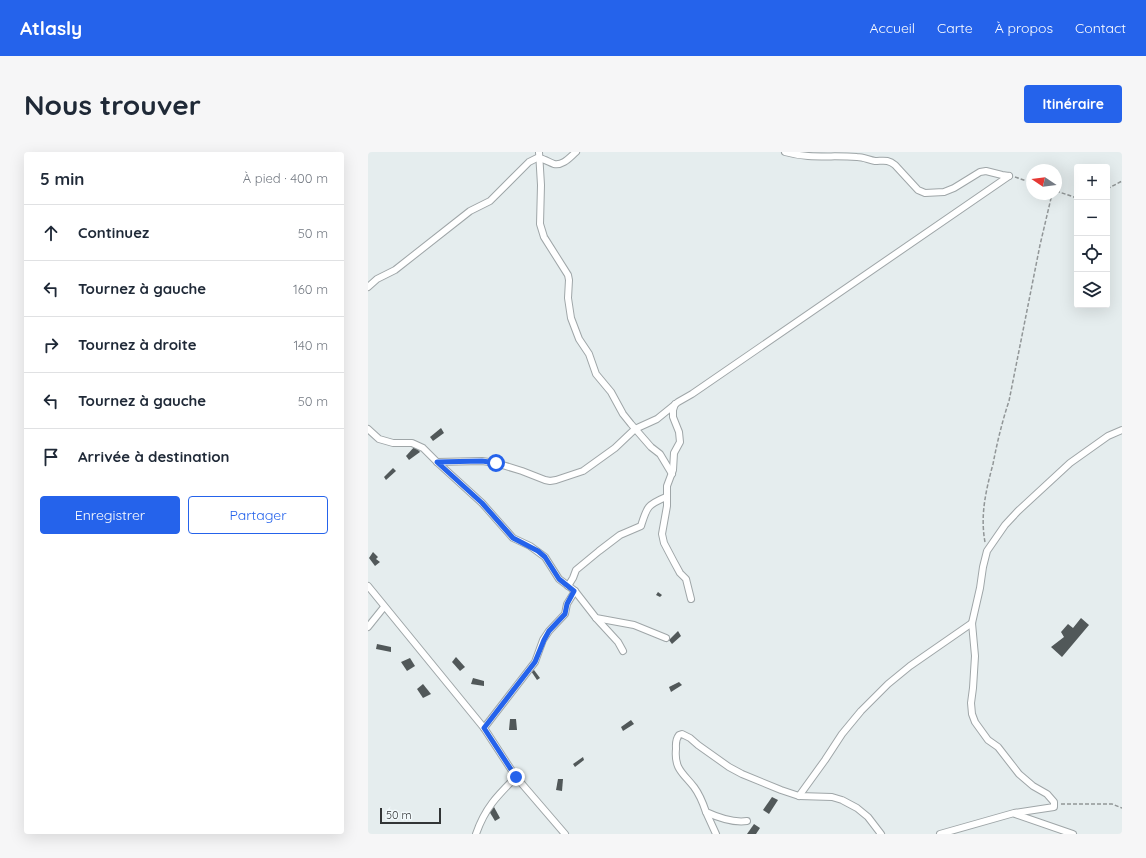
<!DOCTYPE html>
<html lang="fr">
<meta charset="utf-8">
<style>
:root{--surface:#fff;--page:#f6f6f7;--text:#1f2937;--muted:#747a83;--line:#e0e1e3;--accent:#2563eb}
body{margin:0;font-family:Quicksand,sans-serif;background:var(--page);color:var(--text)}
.controls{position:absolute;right:12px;top:12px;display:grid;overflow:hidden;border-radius:4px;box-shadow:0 4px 16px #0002}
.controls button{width:36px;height:36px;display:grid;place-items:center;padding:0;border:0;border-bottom:1px solid var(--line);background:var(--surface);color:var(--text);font:20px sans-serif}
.compass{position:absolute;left:658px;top:12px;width:36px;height:36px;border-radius:50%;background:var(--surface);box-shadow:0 4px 16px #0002;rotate:283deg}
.scale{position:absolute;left:12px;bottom:10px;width:61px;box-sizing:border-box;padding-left:4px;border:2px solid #323536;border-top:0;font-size:11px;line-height:14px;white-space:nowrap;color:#323536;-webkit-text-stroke:3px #f2fafc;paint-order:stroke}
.stop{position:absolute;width:12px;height:12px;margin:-9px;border:3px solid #2563eb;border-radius:50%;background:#fff}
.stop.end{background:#2563eb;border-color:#fff;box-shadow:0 1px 4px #0008}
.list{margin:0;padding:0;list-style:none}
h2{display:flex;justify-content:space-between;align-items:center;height:52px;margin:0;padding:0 16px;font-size:17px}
h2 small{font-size:13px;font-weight:400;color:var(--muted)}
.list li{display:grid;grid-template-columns:26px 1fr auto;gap:12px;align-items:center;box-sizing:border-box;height:56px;padding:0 16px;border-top:1px solid var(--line)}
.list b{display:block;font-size:15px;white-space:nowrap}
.list em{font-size:13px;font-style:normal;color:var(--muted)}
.actions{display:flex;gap:8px;padding:12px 16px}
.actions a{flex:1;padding:9px 0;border:1px solid var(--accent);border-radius:4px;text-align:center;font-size:14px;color:var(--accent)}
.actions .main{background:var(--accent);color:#fff}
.icon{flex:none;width:22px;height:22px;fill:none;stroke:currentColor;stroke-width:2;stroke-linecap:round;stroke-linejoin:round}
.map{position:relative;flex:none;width:754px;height:682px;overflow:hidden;border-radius:4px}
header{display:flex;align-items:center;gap:24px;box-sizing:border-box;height:56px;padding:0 20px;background:var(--accent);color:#fff}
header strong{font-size:19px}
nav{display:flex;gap:22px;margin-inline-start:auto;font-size:14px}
.intro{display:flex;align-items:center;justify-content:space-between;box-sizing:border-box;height:96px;padding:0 24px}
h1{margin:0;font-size:28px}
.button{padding:10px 18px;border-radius:4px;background:var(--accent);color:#fff;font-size:14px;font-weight:700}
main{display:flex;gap:24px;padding:0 24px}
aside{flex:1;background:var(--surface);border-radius:4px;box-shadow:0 4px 16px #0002}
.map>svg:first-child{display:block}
.building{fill:#515859}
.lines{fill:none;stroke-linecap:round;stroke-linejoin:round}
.street-casing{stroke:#9fa6a8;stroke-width:8}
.path{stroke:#919697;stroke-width:1.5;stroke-dasharray:4 2;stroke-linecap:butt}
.street{stroke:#fff;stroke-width:6}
.route{stroke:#2563eb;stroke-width:5}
</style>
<header>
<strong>Atlasly</strong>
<nav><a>Accueil</a><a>Carte</a><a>À propos</a><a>Contact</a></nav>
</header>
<div class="intro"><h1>Nous trouver</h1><a class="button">Itinéraire</a></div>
<main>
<aside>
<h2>5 min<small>À pied · 400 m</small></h2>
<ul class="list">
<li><svg class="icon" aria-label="ahead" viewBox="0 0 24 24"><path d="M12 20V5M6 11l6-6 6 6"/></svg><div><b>Continuez</b></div><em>50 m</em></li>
<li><svg class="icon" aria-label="left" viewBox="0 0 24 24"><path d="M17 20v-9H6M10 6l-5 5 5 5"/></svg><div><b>Tournez à gauche</b></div><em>160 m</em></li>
<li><svg class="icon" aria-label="right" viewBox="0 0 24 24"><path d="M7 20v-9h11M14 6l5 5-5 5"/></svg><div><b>Tournez à droite</b></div><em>140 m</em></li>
<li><svg class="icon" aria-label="left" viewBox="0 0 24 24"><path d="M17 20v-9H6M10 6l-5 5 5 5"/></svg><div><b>Tournez à gauche</b></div><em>50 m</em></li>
<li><svg class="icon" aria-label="arrive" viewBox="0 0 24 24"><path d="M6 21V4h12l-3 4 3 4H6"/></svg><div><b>Arrivée à destination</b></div></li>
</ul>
<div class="actions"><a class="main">Enregistrer</a><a>Partager</a></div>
</aside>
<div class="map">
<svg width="754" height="682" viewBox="0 0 754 682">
<rect width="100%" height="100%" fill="#e5edee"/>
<g class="building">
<polygon points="73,276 76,281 65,289 62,285"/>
<polygon points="47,294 52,300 41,308 38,304"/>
<polygon points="25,316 28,319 18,328 16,325"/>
<polygon points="5,400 10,405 8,407 12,410 7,414 1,406"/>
<polygon points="290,440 294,443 292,445 288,443"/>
<polygon points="713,466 721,473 694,505 683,495 696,485 693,480 700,472 705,476"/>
<polygon points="310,479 313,484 304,492 301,488"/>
<polygon points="9,492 23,495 23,500 8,497"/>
<polygon points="88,505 97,515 92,519 84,510"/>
<polygon points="42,506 47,514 39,519 33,510"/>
<polygon points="166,518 172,526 169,528 163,519"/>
<polygon points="105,526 116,529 116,534 103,532"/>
<polygon points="311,530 314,533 303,540 301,535"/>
<polygon points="55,532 63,542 55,546 49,537"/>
<polygon points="142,567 148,567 149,578 141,578"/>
<polygon points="263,568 266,572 255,579 253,575"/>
<polygon points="215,605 216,608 207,615 205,612"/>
<polygon points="190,627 195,627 194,639 188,638"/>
<polygon points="404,645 410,648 401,662 395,658"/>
<polygon points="126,655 132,666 127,669 121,659"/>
<polygon points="386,672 392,676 388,682 379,682"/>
</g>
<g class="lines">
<defs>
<g id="street">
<polyline points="171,0 173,33 172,72 176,85 200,123 201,128 200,146 203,166 211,187 221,202 228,222 243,240 255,262 263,272 283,295 292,302 304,322"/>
<path d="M 417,0 C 441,7 464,3 489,5 C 495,5 501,8 507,9 C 515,9 520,7 527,13 L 550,38 L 557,41 L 576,40 L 586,36 L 612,20 L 618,19 L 634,23 L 641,24"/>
<path d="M 0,135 L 9,127 L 27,118 L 102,59 L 122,49 L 161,10 L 169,6 L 171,6 C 176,7 181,10 186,12 C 195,14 202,5 208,0"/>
<polyline points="307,252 305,258 305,265 311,280 312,290 306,301 305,318 299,334 299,354 294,382 296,391 306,410 312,421 318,427 323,447"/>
<polyline points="0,277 11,287 25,291 44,291 55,296 69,310 114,351 145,386 162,394 177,405 191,427 207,439 228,466 266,473 298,486"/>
<polyline points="69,310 114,309 128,311 154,319 177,328 182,329 188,328 215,319 247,296 267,277 289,267 310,250 324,242 641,24"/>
<polyline points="0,434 116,576 148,625 197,682"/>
<path d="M 200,434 L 205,426 L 208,418 L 231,399 L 252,383 L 273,374 C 279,355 279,353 298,345"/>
<polyline points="228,466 250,490 255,499"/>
<polyline points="0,475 16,455"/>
<polyline points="116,576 167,510 175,488 181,479 197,462 199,452 207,439"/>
<polyline points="431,644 457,608 474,582 493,559 520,532 542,514 604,471"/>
<polyline points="338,660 348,682"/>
<polyline points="647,662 705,682"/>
<path d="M 379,669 C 365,671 351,666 338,660 C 335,651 332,643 326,635 C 315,621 306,617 308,597 C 308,592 307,588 311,583 L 314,582 L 322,586 L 330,593 L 361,615 L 374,622 L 413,638 L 431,644 L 464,645 L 474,648 L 489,656 L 500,665 L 513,682"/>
<path d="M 108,682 C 117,656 129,644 148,625"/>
<polyline points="572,682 646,661 686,655 686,650 679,642 665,634 651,622 630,595 620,588 607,570 604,562 603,551 605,536 607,504 604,471 612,436 615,415 619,399 637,373 650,359 702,311 740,284 754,278"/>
</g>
</defs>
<use href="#street" class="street-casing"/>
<g class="path">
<polyline points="647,25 664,31"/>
<polyline points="739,37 754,29"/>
<polyline points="688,39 709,46"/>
<path d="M 617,390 C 612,363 618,338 625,312 C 629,291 634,270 641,249 L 672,93 L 684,42"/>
<polyline points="693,652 744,652 754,656"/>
</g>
<use href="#street" class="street"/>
</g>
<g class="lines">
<polyline class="route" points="128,311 114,309 69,310 114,351 145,386 170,399 177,405 191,427 206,439 199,452 197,462 181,479 176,488 167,510 116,576 148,625"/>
</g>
</svg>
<div class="controls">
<button>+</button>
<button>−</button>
<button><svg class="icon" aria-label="locate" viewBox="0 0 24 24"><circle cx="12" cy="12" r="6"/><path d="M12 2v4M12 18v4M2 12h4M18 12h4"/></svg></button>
<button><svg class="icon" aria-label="layers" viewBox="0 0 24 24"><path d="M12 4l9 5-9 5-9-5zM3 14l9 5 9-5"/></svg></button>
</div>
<svg class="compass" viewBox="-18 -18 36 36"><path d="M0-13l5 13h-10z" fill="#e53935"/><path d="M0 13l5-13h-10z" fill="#747a83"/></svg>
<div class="scale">50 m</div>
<div class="stop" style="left:128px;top:311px"></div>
<div class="stop end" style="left:148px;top:625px"></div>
</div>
</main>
